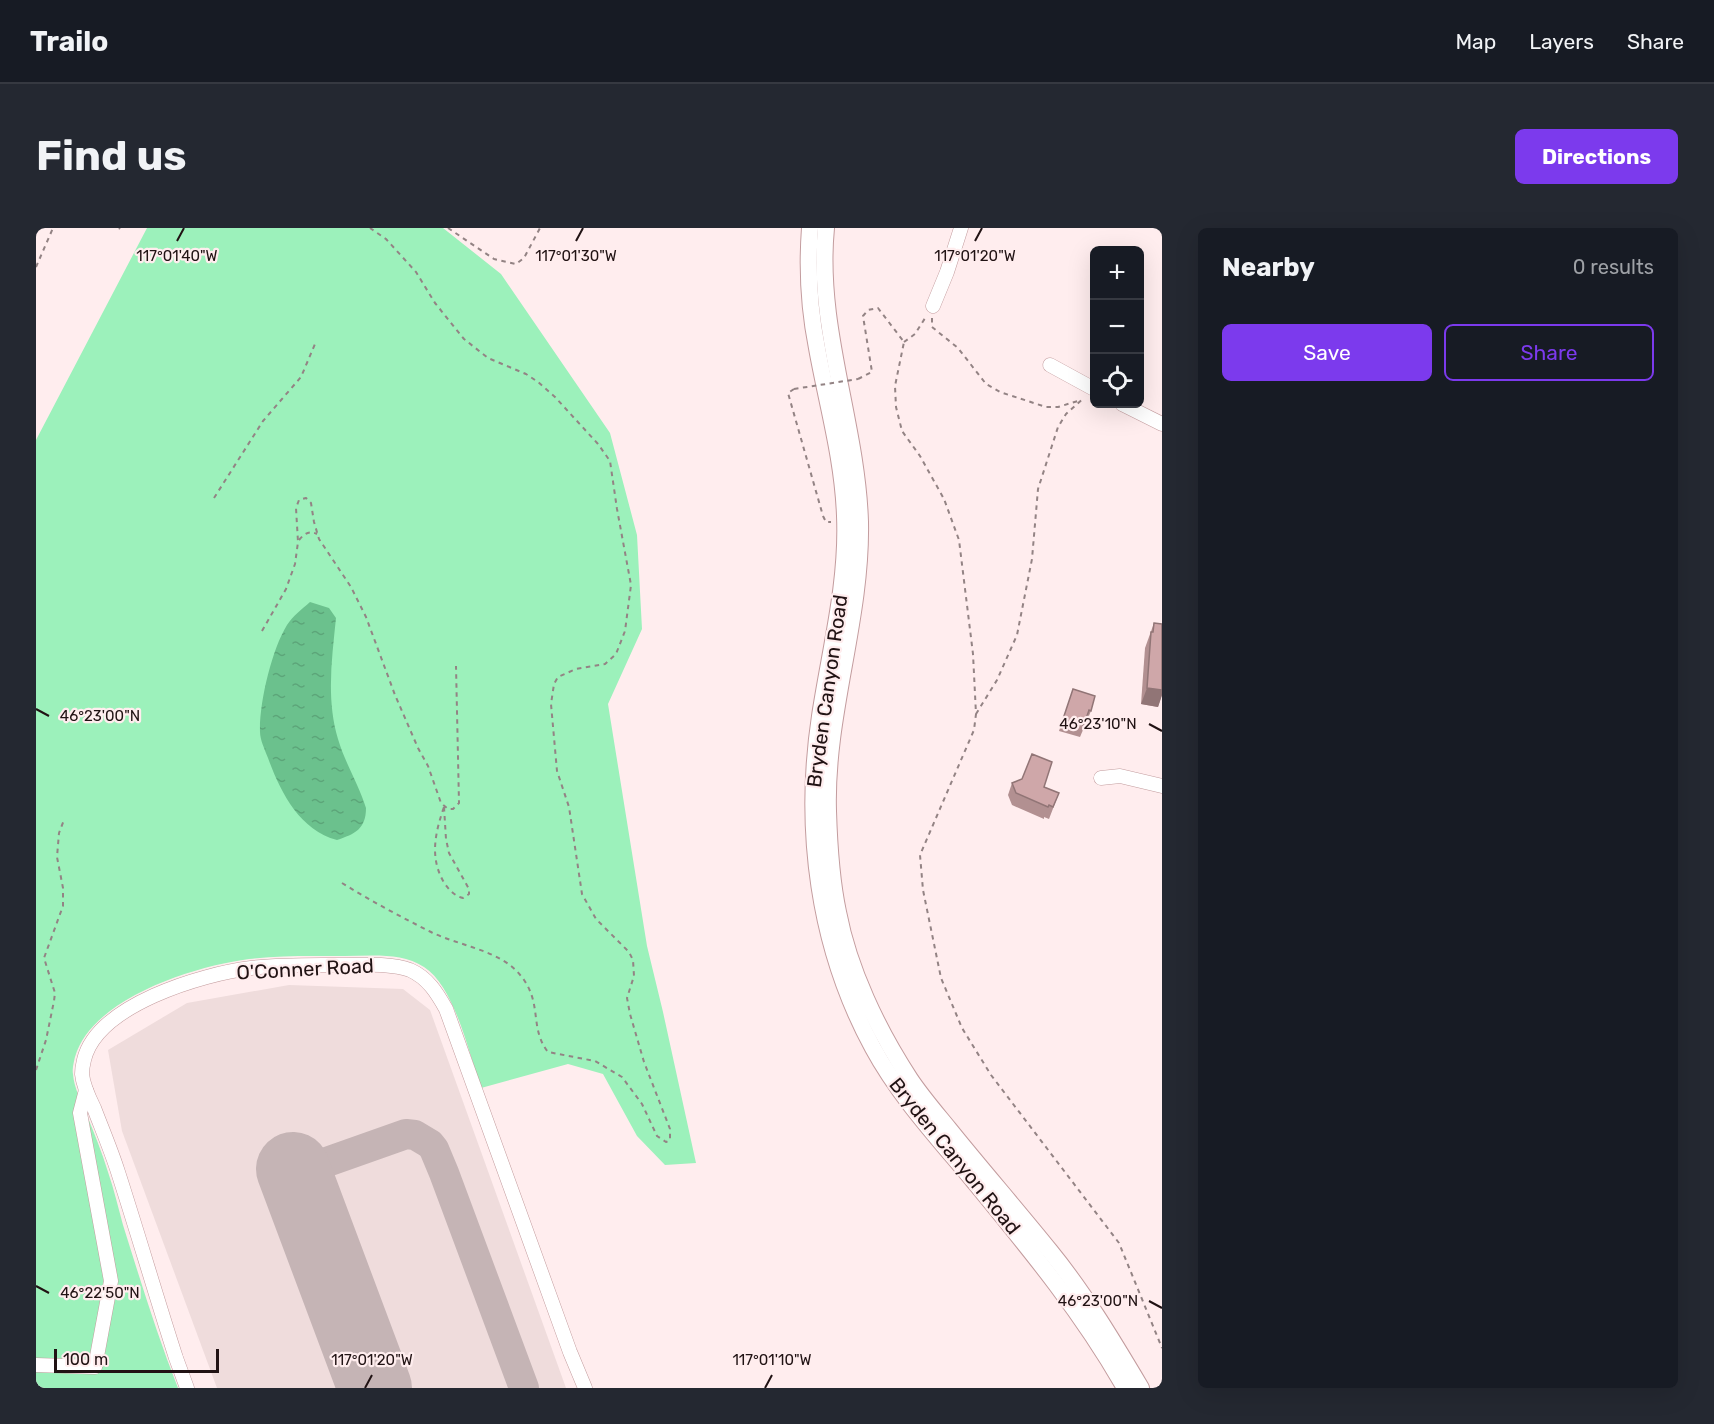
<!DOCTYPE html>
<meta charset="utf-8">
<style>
:root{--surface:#171b24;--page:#242831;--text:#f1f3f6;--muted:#9ea1a6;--line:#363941;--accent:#7c3aed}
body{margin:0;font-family:Rubik,sans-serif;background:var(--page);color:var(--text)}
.controls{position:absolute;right:18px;top:18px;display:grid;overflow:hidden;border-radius:9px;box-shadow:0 6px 24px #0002}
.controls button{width:54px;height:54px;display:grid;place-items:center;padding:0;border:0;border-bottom:2px solid var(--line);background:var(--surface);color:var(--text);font:30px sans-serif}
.scale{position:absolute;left:18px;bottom:15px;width:165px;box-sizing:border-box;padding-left:6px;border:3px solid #211314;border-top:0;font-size:16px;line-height:21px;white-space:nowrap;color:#211314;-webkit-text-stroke:4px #ffedee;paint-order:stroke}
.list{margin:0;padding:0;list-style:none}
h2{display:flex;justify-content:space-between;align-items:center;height:78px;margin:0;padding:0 24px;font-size:26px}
h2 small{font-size:20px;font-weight:400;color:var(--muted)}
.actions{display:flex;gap:12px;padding:18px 24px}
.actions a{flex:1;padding:14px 0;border:2px solid var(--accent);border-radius:9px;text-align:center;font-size:21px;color:var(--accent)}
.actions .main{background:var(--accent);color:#fff}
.icon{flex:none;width:33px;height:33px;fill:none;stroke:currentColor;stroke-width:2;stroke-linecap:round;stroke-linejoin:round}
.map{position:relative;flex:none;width:1126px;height:1160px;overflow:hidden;border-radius:9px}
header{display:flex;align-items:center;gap:36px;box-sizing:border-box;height:84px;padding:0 30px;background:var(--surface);border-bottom:2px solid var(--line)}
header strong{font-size:28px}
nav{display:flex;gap:33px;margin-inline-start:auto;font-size:21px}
.intro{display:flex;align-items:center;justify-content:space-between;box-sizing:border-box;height:144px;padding:0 36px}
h1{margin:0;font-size:42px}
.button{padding:15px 27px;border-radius:9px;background:var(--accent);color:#fff;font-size:21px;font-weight:700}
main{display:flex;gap:36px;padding:0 36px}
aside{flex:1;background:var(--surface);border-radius:9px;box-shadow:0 6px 24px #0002}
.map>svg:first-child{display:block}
.built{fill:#efdcdc}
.green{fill:#9cf1bb}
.water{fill:url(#water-ripples)}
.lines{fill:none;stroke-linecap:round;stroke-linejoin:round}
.taxiway{stroke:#c5b4b5;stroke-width:30}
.runway{stroke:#c5b4b5;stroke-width:74}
.minor-casing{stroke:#c39c9e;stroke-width:15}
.major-casing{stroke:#c39c9e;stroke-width:18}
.path{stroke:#938384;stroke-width:2;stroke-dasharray:4.5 4.5;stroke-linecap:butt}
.minor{stroke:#fff;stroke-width:14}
.major{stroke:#fff;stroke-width:16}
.path-bridge{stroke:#938384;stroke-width:2;stroke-dasharray:4.5 4.5;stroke-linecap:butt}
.wall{fill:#b29091}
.shaded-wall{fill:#917576}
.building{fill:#cfa7a9;stroke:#917576;stroke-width:1.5}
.ticks{fill:none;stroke:#211314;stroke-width:2}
.labels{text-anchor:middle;stroke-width:4.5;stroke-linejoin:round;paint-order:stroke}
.street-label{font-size:20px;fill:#211314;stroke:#ffedee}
.ticks-label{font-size:15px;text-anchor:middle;fill:#211314;stroke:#ffedee;stroke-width:4.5;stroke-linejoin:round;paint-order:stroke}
</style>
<header>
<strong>Trailo</strong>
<nav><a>Map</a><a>Layers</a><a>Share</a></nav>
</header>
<div class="intro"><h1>Find us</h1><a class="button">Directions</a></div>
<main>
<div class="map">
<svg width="1126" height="1160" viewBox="0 0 1126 1160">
<defs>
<pattern id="water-ripples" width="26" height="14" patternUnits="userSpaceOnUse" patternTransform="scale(1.5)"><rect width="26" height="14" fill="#6bc18d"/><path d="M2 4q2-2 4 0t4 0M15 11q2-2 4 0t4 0" fill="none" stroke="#5ca579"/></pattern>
</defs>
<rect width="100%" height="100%" fill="#ffedee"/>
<polygon class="built" points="253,757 367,761 394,782 530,1160 181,1160 86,903 72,822 151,775"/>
<path class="green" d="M 111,0 L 407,0 L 465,46 L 574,205 L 601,307 L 606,401 L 572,476 L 611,718 L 627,784 L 660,935 L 629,937 L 601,908 L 567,846 L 532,836 L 445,860 C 433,826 419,759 388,739 C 365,724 335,728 308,728 C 277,728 245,727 213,731 C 159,738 56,770 39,829 C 38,833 36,842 37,846 C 38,860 45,873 50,885 C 58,905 66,924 72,944 C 78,961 82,979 87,997 C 104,1051 121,1107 142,1160 L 0,1160 L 0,212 Z"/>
<path class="water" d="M 274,374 L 293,380 L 300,390 C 296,430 290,471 302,511 C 309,535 323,557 330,580 C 330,601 319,606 301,612 C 263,602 244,563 232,530 C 229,522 224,512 224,504 C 223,475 236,421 251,397 C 257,388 266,381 274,374 Z"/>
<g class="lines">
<path class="taxiway" d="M 273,983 C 270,964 270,947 288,935 L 370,906 L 379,907 L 394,916 L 398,921 L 408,945 L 488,1160"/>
<polyline class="runway" points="257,941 339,1160"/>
<defs>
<g id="minor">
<polyline points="897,78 911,44 925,0"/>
<polyline points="1014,137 1058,161"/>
<polyline points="1086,176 1126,196"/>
<polyline points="1065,550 1084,548 1126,558"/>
<polyline points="0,1137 59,1139 75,1053 44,885 50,862"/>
<path d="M 151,1160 L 140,1130 C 120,1068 102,1006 82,944 C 75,922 66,901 58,880 C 53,870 47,857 46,846 C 46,842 47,836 48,832 C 61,777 166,746 215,740 C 247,736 279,737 311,737 C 331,737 354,735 374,742 C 392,750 401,765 410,781 L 534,1124 L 549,1160"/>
</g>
<g id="major">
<path d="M 774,0 C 771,40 773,80 781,120 C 791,176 807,230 809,288 C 812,355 794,422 784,488 C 767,601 782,719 837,820 C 863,868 901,909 936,951 C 991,1018 1046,1084 1089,1160"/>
<path d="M 790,0 C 780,100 821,195 824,294 C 826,392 789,486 792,583 C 793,617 795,651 802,684 C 813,742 842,802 874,851 C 886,869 900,885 913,901 C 946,942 981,982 1014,1023 C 1049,1066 1077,1113 1105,1160"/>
</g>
</defs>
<use href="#minor" class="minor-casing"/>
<use href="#major" class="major-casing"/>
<g class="path">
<polyline points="83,0 84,1"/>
<polyline points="412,0 458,31 480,36 488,30 504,0"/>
<polyline points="0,39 17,0"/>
<polyline points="896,90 896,99 922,120 950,156 964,164 1010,179 1022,179 1045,172"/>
<polyline points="868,114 879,106 891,87"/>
<polyline points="822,151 836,144 827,88 832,82 842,80 868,114 859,158 860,179 866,203 884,228 908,271 923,312 937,426 940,486 938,502 884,627 887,662 905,750 926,800 955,847 1083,1015 1126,1120"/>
<polyline points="758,161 752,165 787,288 790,294 795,294"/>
<polyline points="178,270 227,193 265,149 279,116"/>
<path d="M 263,312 C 268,306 273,302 281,306"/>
<polyline points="226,403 250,361 259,336 262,314 260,280 263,272 270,270 275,275 278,294 283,311 315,359 330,389 359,467 382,520 392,538 405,575 412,581 417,581 423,575 420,438"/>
<polyline points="940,486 961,452 981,407 996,331 1002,261 1022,199 1030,186 1048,170"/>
<path d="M 408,579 L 410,611 L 413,625 L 433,661 L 433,666 L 427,670 C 419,668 414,663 409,656 C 393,631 399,605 408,579 Z"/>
<path d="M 306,655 C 335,673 365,689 395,704 C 423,718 465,722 485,748 C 507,775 493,800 512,824 L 559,833 L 586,849 L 606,876 L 621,908 L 630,914 L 634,912 L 634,901 L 608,834 L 594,786 L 591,770 L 598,748 L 597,732 L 593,724 L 560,691 L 546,666 L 533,579 L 521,543 L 515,476 L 518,456 L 522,449 L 540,441 L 569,436 L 580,426 L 589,403 L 595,357 L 581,281 L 574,233 L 562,216 L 519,169 L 502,154 L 490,146 L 452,130 L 428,111 L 399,75 L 380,44 L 350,11 L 334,0"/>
<polyline points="0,842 10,812 18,773 19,765 8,730 27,678 27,660 21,629 23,605 28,592"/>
</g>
<use href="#minor" class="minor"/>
<use href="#major" class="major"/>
<polyline class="path-bridge" points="758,161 822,151"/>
</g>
<g class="wall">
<polygon points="1118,395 1126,396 1126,467 1122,479 1105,476 1109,420"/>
<polygon points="1037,461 1055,483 1044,509 1023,503"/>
<polygon points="986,551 1023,565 1013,591 1008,589 1008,591 976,577 972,567 976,555"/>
</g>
<polygon class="shaded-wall" points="1111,460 1126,462 1126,467 1122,479 1105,476"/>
<g class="building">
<polygon points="1118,395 1126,396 1126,462 1111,460 1115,404 1117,404"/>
<polygon points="1037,461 1059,468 1055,483 1053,482 1048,497 1027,491"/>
<polygon points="996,526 1016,534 1008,559 1023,565 1017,579 1013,577 1012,579 980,565 976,555 986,551"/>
</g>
<path class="ticks" d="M 141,13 L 148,0M 540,13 L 547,0M 939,13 L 946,0M 0,481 L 13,488M 1113,496 L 1126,503M 0,1058 L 13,1065M 1113,1073 L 1126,1080M 329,1160 L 336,1147M 729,1160 L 736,1147"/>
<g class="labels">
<g class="street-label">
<text transform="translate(791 463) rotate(-82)" y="7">Bryden Canyon Road</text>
<text transform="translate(269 741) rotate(-3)" y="7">O'Conner Road</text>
<text transform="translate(919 928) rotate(51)" y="7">Bryden Canyon Road</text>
</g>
</g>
<g class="ticks-label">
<text x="141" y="33">117°01'40"W</text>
<text x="540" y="33">117°01'30"W</text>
<text x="939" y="33">117°01'20"W</text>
<text x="64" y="493">46°23'00"N</text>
<text x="1062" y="501">46°23'10"N</text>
<text x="64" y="1070">46°22'50"N</text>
<text x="1062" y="1078">46°23'00"N</text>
<text x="336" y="1137">117°01'20"W</text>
<text x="736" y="1137">117°01'10"W</text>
</g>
</svg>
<div class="controls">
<button>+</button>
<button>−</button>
<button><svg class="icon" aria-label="locate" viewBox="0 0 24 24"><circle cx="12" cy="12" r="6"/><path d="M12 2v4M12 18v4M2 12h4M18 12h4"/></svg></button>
</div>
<div class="scale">100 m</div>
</div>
<aside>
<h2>Nearby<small>0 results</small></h2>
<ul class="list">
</ul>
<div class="actions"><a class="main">Save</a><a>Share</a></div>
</aside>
</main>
